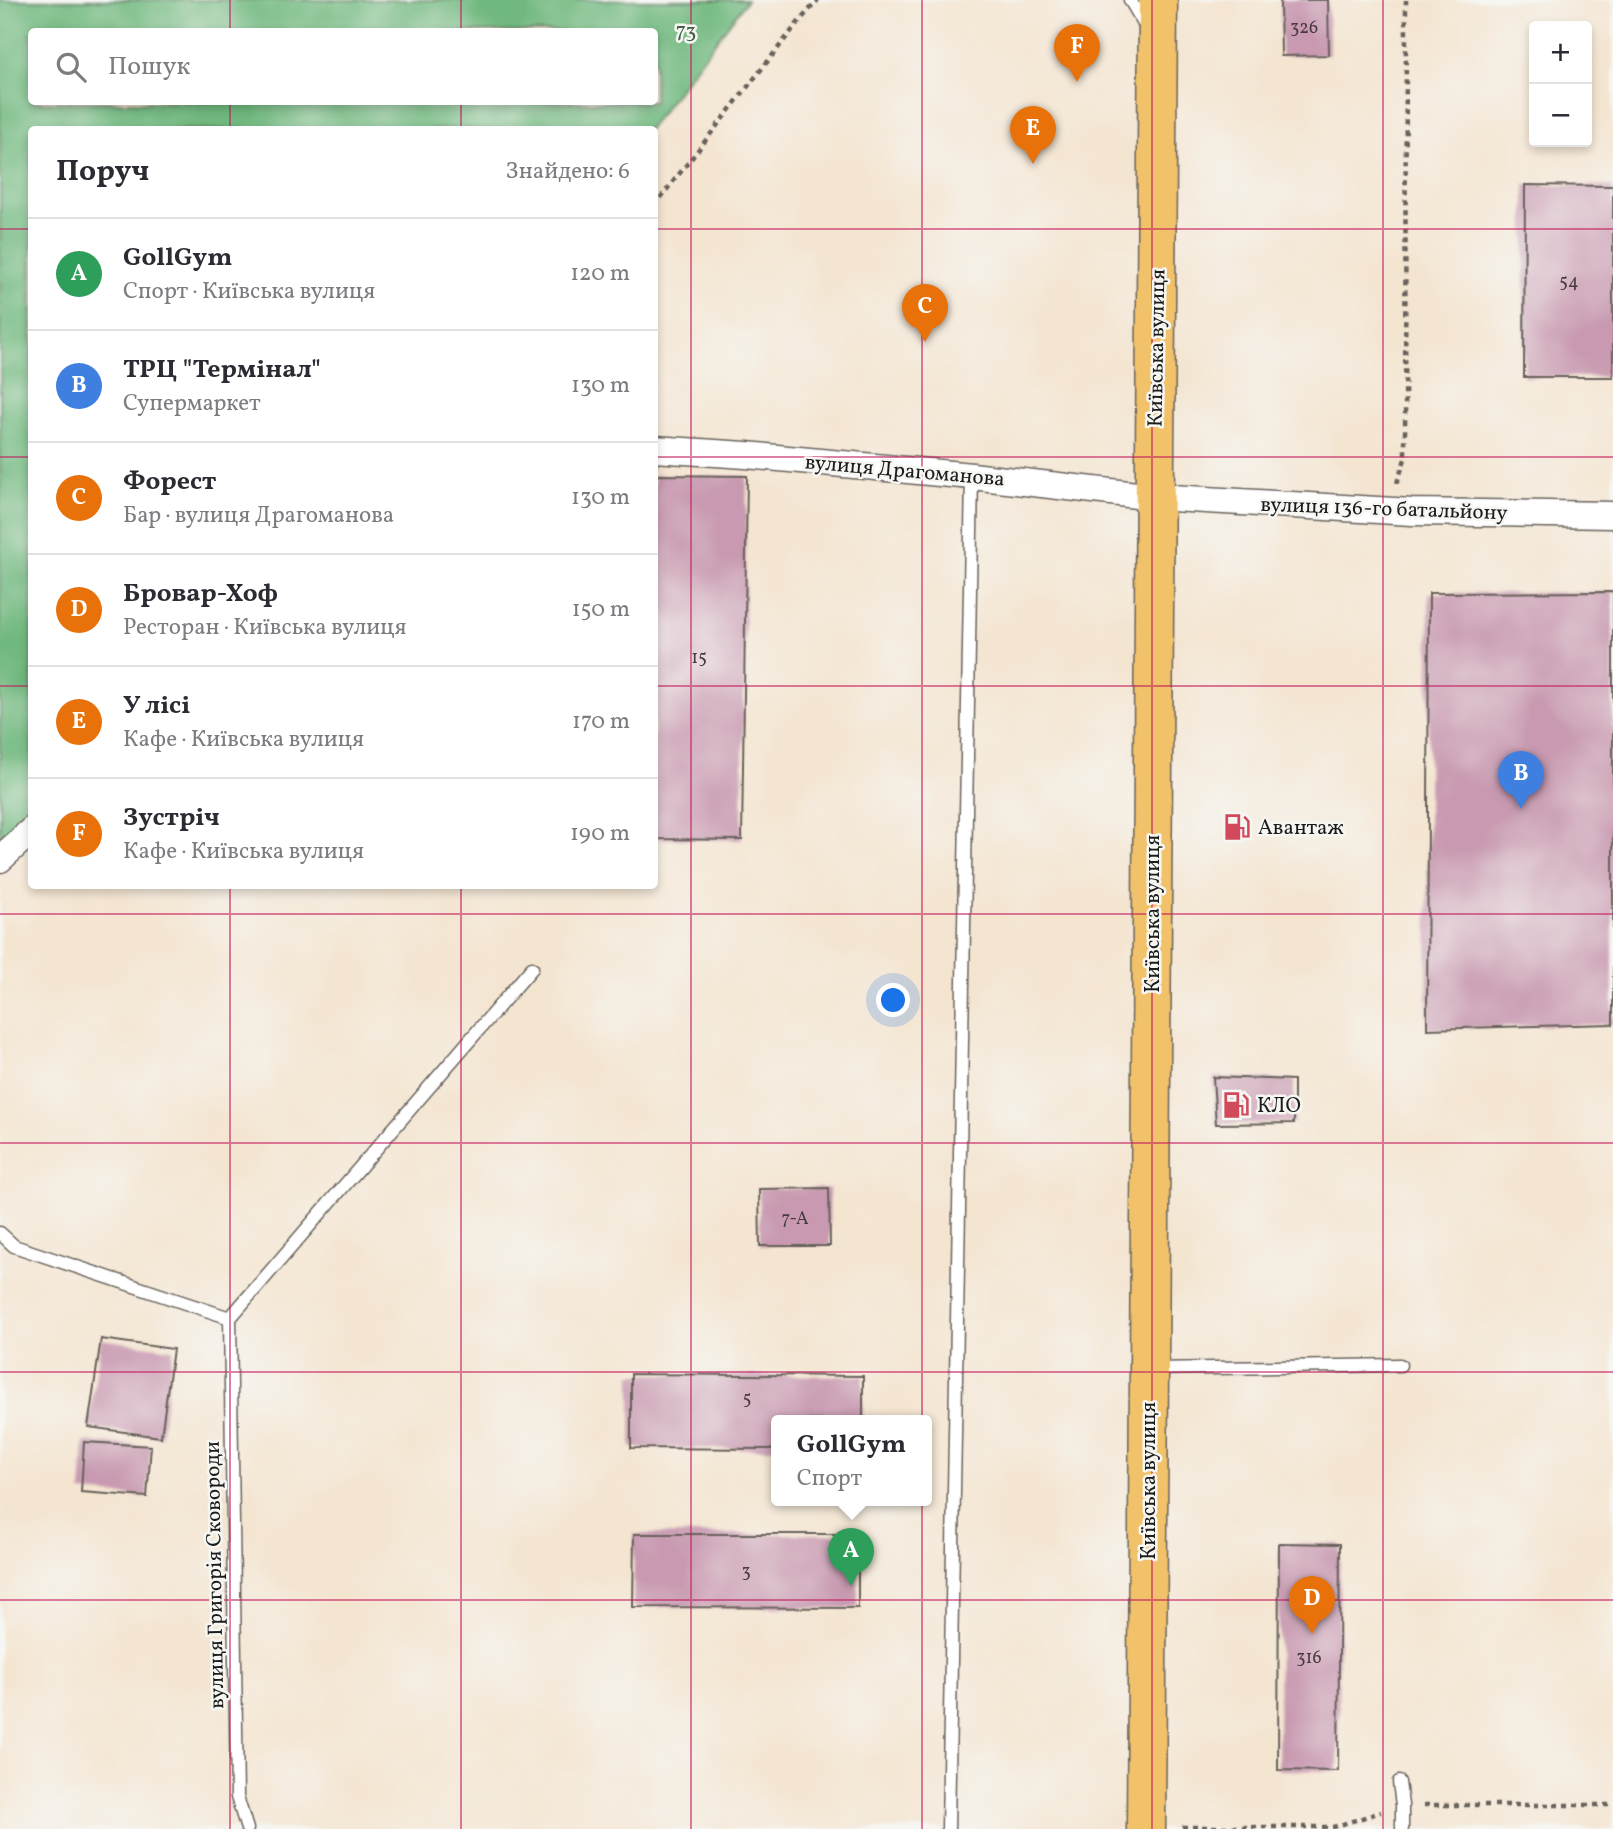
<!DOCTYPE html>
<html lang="uk">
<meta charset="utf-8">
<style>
:root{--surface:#fff;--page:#f2f2f3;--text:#2b2b33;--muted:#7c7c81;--line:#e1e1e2;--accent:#d1495b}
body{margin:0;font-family:Vollkorn,serif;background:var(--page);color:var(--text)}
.controls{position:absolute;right:21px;top:21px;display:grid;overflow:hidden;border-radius:7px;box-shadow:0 4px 10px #0003}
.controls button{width:63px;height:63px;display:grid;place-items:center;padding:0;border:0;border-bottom:2px solid var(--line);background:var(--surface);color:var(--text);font:35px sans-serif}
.you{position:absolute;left:894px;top:1001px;width:24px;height:24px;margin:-18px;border:5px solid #fff;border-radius:50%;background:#1a73e8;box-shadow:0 0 0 10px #1a73e833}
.badge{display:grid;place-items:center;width:46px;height:46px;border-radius:50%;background:var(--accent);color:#fff;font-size:23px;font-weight:700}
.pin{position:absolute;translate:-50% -58px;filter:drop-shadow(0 2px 4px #0008)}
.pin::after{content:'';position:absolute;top:37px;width:24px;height:21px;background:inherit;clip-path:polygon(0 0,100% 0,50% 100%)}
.popup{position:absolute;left:771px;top:1415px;width:161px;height:91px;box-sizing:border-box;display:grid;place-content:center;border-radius:7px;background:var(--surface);filter:drop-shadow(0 2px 5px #0005);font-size:23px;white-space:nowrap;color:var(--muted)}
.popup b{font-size:26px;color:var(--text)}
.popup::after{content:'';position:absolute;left:50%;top:100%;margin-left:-14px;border:14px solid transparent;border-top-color:var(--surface)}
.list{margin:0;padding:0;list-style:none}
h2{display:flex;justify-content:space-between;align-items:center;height:91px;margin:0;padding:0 28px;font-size:30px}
h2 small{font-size:23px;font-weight:400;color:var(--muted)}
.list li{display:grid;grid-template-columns:46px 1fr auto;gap:21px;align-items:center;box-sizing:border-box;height:112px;padding:0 28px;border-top:2px solid var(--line)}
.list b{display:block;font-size:26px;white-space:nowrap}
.list p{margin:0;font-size:23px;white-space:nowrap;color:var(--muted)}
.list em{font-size:23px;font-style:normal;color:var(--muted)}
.icon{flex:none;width:38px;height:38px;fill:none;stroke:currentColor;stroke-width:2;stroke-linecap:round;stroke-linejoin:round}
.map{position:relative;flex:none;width:1613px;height:1829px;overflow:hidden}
.search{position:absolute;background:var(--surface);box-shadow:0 4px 10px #0003;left:28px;top:28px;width:630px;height:77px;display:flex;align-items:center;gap:18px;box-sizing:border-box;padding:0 24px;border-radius:7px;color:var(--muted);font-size:26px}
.panel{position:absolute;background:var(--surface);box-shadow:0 4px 10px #0003;left:28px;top:126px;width:630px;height:763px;border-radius:7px}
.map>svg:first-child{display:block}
.forest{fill:#70b87e;stroke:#466a4d;stroke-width:2;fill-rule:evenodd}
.building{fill:#c899b0}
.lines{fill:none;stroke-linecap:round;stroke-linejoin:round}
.lane-casing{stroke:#68625b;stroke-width:15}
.street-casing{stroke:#68625b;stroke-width:29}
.primary-casing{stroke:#68625b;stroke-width:41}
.path{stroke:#68625b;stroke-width:4.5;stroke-dasharray:5 5;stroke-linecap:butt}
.lane{stroke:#fff;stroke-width:12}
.street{stroke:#fff;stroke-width:26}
.primary{stroke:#f2c26a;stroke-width:38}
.grid{fill:none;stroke:#c2185b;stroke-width:2;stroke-opacity:0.55}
.labels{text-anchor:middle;stroke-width:5;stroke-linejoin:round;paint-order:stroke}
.number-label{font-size:18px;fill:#473b41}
.park-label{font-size:21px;fill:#435e46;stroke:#f6f6f2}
.street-label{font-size:21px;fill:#1c1c1c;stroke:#f6f6f2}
.poi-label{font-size:21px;fill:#1c1c1c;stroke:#f6f6f2;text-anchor:start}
</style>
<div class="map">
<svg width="1613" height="1829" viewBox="0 0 1613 1829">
<rect width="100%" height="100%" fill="#f6f6f2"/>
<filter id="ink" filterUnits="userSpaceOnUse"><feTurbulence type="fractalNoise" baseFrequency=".0143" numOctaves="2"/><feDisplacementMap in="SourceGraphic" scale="14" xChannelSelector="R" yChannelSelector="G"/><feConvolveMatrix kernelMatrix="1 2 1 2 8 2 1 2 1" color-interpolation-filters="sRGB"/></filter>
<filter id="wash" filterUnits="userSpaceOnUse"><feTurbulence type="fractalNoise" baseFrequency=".00686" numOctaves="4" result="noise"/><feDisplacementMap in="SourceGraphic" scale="28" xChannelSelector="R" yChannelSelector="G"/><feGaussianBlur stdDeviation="1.57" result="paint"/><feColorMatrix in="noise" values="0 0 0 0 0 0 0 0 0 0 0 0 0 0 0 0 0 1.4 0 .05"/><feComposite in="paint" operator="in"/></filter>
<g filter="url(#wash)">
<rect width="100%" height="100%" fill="#f4e5d1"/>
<path class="forest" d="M 0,0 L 747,0 L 649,129 L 32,130 L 32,811 L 0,843 ZM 32,32 L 654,32 L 654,102 L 32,102 Z"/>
<g id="blocks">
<g class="building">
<polygon points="1280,0 1328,0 1329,55 1281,56"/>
<polygon points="1525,185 1613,186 1613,377 1524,377"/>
<polygon points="654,475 747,476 742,840 654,839"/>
<polygon points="1613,592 1613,1024 1427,1029 1429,593"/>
<polygon points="1213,1077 1294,1080 1294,1123 1216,1124"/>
<polygon points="829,1188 830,1246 760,1246 759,1189"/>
<polygon points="101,1339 173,1349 161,1437 88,1427"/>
<polygon points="631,1374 863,1376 863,1420 776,1420 776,1449 631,1448"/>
<polygon points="84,1442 151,1446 147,1497 81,1492"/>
<polygon points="634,1534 858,1534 858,1608 633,1607"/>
<polygon points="1279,1543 1340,1544 1338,1771 1278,1770"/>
</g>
</g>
</g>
<g filter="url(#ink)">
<use href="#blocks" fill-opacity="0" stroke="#68625b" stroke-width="2"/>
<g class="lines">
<defs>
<g id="lane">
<polyline points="1130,0 1146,27"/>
<polyline points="0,1233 14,1246 230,1318"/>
<polyline points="1152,1369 1400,1365"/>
<polyline points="1399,1782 1402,1805 1402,1829"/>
<polyline points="247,1829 237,1797 230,1318 532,968"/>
<polyline points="948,1829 972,476"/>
</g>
<g id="street">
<polyline points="654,449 746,455 972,476 1154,497 1412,512 1613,515"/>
<polyline points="0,859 32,830"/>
</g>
<polyline id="primary" points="1146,1829 1158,0"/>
</defs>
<use href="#lane" class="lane-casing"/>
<use href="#street" class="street-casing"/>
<use href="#primary" class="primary-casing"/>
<g class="path">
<polyline points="654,206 797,24 818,0"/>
<polyline points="1397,483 1405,459 1406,0"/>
<polyline points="1424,1805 1613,1805"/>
<polyline points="1182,1827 1333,1827 1381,1812"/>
</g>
<use href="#lane" class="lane"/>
<use href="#street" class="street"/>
<use href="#primary" class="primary"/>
</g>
</g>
<path class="grid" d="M 230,0 L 230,32M 461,0 L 461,32M 691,0 L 691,1829M 922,0 L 922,1829M 1152,0 L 1152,1829M 1383,0 L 1383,1829M 230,102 L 230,130M 461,102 L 461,130M 0,229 L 32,229M 654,229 L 1613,229M 0,457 L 32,457M 654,457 L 1613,457M 0,686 L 32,686M 654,686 L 1613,686M 230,886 L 230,1829M 461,886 L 461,1829M 0,914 L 1613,914M 0,1143 L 1613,1143M 0,1372 L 1613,1372M 0,1600 L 1613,1600"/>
<defs>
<symbol id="fuel-bare" viewBox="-9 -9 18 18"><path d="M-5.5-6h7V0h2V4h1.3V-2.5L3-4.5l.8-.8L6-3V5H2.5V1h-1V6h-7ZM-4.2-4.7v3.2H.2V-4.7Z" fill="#d1495b" stroke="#f6f6f2" stroke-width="2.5" paint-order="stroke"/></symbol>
</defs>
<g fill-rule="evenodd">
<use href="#fuel-bare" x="1218" y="808" width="38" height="38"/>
<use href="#fuel-bare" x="1217" y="1086" width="38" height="38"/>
</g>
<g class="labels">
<g class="number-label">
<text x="1304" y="33">326</text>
<text x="1569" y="287">54</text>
<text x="699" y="663">15</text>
<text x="795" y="1224">7-А</text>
<text x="747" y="1404">5</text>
<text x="746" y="1577">3</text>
<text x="1309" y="1663">316</text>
</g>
<g class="park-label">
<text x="686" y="37">73</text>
</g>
<g class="street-label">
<text transform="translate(1156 348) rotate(-89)" y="7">Київська вулиця</text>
<text transform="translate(905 470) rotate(5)" y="7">вулиця Драгоманова</text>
<text transform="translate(1384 508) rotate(2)" y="7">вулиця 136-го батальйону</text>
<text transform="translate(1152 914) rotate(-90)" y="7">Київська вулиця</text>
<text transform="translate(1148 1481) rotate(-90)" y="7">Київська вулиця</text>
<text transform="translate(214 1575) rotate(-91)" y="7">вулиця Григорія Сковороди</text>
</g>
<g class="poi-label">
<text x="1258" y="834">Авантаж</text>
<text x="1257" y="1112">КЛО</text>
</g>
</g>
</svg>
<div class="controls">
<button>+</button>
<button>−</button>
</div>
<div class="you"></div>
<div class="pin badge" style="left:851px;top:1586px;background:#2e9e5b">A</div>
<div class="popup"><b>GollGym</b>Спорт</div>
<div class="pin badge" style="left:1521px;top:809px;background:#3f7fe0">B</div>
<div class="pin badge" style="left:925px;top:342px;background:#e8710a">C</div>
<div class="pin badge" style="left:1312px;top:1634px;background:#e8710a">D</div>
<div class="pin badge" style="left:1033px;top:164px;background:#e8710a">E</div>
<div class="pin badge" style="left:1077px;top:82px;background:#e8710a">F</div>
<div class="search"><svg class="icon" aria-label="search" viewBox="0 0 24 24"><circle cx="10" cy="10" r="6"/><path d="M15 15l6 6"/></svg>Пошук</div>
<section class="panel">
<h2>Поруч<small>Знайдено: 6</small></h2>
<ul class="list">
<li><span class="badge" style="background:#2e9e5b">A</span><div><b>GollGym</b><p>Спорт · Київська вулиця</p></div><em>120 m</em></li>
<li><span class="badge" style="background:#3f7fe0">B</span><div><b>ТРЦ &quot;Термінал&quot;</b><p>Супермаркет</p></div><em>130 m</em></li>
<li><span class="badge" style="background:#e8710a">C</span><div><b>Форест</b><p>Бар · вулиця Драгоманова</p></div><em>130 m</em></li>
<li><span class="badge" style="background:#e8710a">D</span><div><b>Бровар-Хоф</b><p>Ресторан · Київська вулиця</p></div><em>150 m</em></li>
<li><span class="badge" style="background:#e8710a">E</span><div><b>У лісі</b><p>Кафе · Київська вулиця</p></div><em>170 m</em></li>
<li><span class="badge" style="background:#e8710a">F</span><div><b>Зустріч</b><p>Кафе · Київська вулиця</p></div><em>190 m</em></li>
</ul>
</section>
</div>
